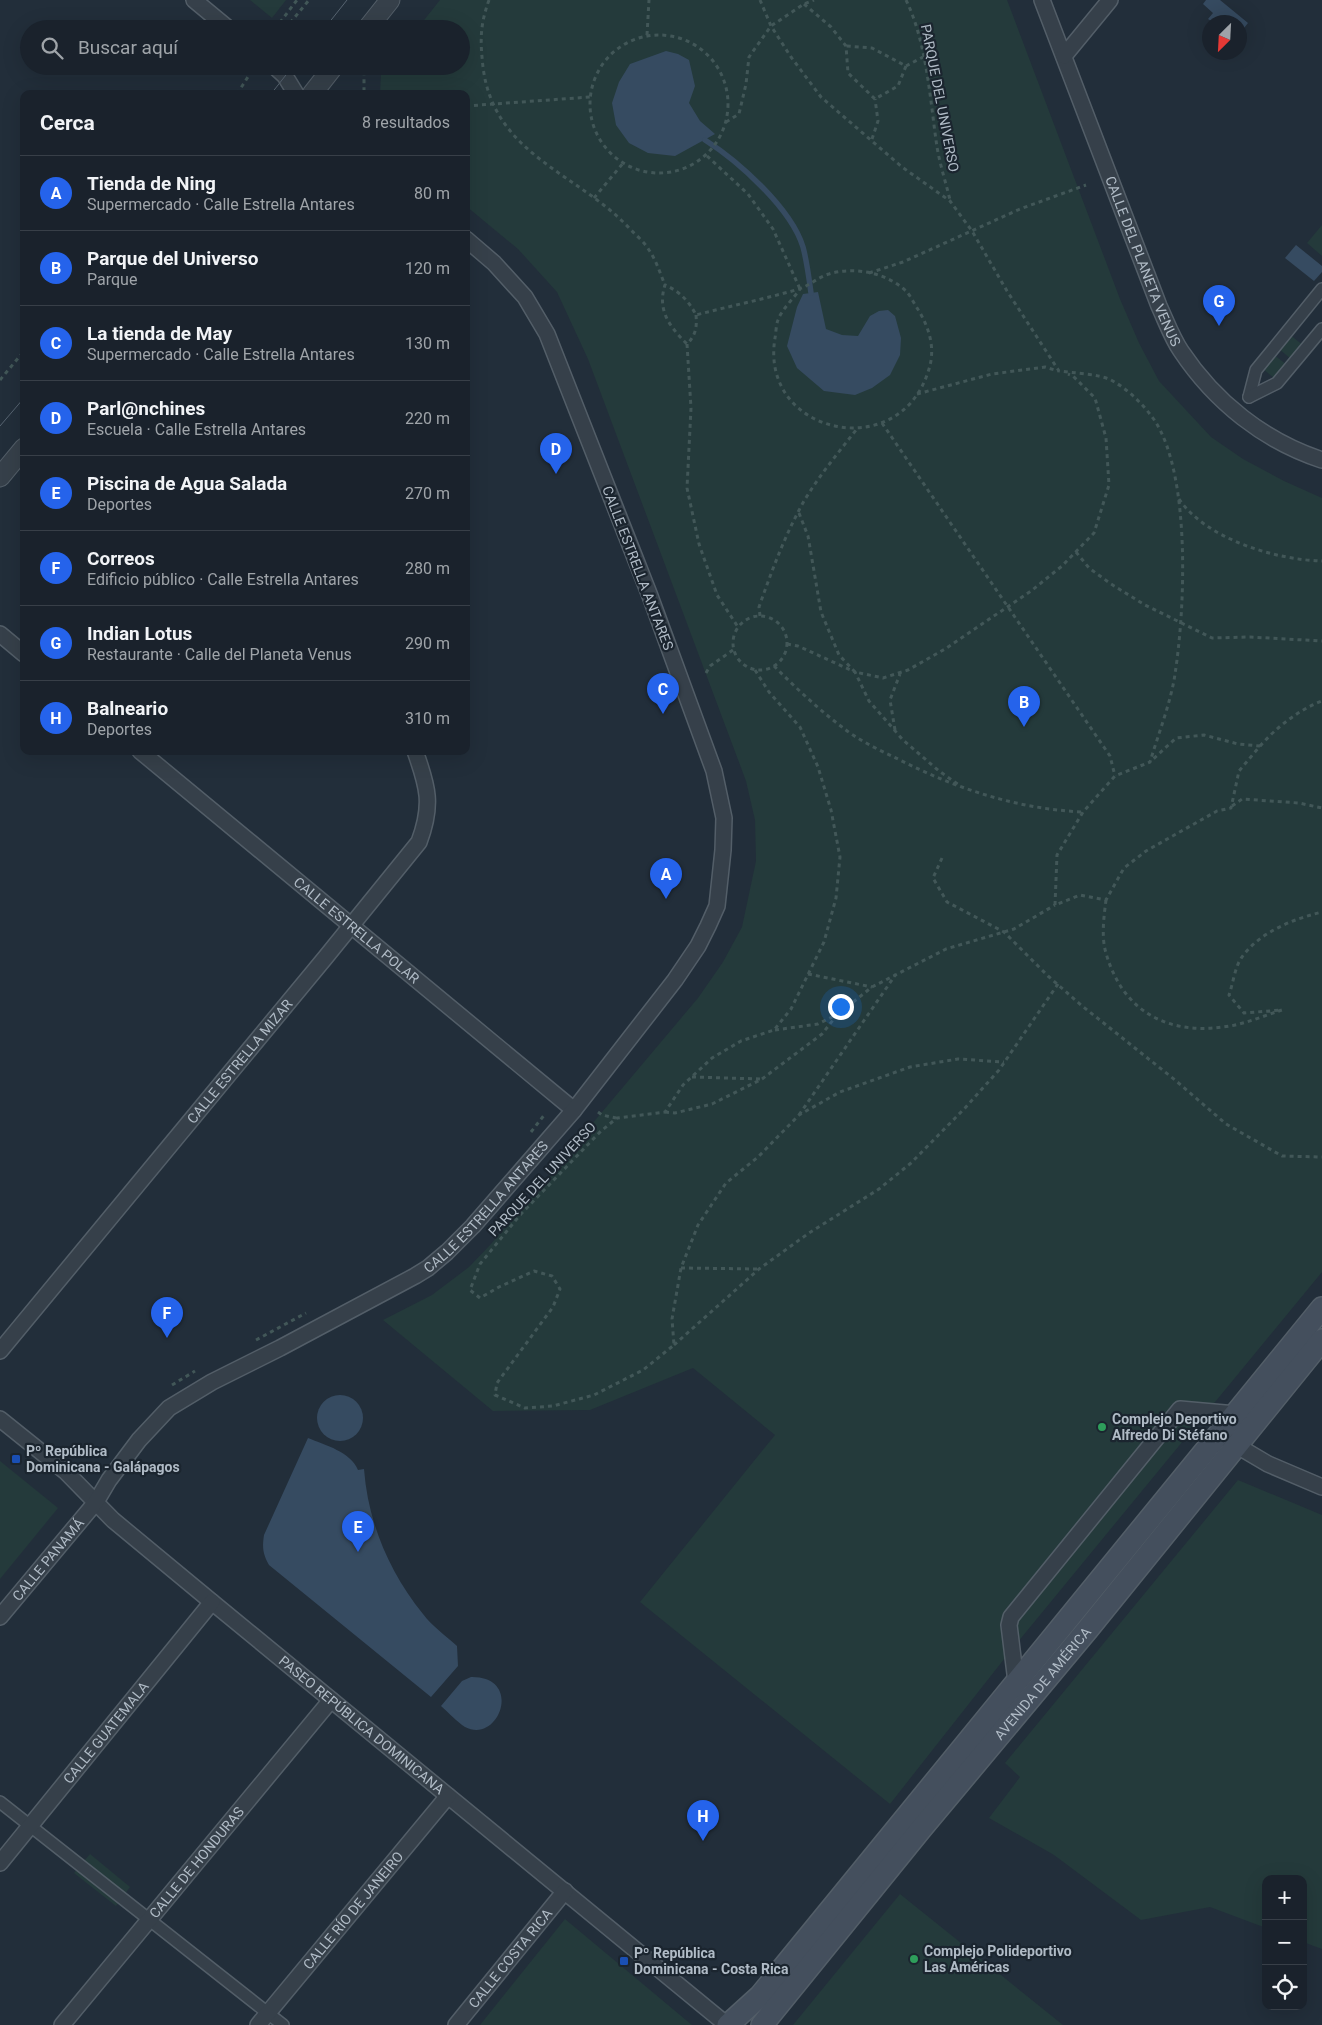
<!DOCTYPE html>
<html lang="es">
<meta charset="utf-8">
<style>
:root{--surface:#1a222c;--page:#232a34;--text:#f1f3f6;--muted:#9fa4a9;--line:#383f48;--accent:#2563eb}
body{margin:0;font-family:Roboto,sans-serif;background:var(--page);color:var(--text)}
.controls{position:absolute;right:15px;bottom:15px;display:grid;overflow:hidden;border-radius:10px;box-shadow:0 5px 20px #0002}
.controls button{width:45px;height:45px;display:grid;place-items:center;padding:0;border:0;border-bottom:1px solid var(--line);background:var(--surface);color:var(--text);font:25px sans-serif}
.compass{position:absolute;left:1202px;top:15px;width:45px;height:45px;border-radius:50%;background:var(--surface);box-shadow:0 5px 20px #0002;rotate:204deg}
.you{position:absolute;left:840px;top:1006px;width:18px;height:18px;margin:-12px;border:4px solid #fff;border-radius:50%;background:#1a73e8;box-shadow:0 0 0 8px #1a73e833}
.badge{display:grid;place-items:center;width:32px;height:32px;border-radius:50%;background:var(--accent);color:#fff;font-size:16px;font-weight:700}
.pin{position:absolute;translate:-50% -41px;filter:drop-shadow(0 1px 2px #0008)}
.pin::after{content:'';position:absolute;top:26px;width:18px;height:15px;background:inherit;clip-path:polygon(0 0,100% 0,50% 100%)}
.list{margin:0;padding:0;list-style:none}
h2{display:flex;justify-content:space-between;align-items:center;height:65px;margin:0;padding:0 20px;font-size:21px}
h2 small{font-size:16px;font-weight:400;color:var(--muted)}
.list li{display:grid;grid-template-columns:32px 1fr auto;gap:15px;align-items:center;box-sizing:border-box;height:75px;padding:0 20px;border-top:1px solid var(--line)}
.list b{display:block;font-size:19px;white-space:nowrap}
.list p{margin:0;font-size:16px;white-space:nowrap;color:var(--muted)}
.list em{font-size:16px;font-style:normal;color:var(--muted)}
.icon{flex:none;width:28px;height:28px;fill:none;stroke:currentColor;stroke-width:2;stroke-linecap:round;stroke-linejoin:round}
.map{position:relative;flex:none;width:1322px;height:2025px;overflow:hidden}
.search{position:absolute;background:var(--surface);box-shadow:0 5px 20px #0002;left:20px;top:20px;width:450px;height:55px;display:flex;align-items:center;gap:12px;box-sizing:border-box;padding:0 18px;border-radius:28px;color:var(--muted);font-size:19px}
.panel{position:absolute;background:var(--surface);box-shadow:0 5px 20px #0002;left:20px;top:90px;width:450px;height:665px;border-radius:10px}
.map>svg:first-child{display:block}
.green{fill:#243a3b}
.water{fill:#364b61}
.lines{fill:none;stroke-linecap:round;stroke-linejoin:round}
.stream{stroke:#364b61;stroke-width:5.5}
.pedestrian-casing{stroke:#535e68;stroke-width:14}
.minor-casing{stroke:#535e68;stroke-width:18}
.tertiary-casing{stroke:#535e68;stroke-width:21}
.secondary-casing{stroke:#535e68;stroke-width:24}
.path{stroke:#425758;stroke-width:3;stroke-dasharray:4 4;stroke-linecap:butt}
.pedestrian{stroke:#36404a;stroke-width:11}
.minor{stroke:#36404a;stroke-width:15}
.tertiary{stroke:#36404a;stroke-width:19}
.secondary{stroke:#444f5d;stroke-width:21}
.tram{stroke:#576471;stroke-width:1}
.leisure-dot{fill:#2e9e5b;stroke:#1b252f;stroke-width:2}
.transit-dot{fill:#1a4fb4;stroke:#1b252f;stroke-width:2}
.labels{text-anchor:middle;stroke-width:4.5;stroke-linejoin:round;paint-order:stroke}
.street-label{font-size:14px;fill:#b0bbc6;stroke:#1b252f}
.poi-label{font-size:14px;font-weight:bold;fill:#b0bbc6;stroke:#1b252f;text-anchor:start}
</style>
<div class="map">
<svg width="1322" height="2025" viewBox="0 0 1322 2025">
<rect width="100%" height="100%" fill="#222e3a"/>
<g class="green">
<polygon points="250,0 286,0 272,18"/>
<polygon points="440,0 1007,0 1120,299 1139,343 1159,381 1211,437 1243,459 1284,481 1322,498 1322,1272 1012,1649 890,1804 640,1602 775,1435 693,1368 590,1410 493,1411 383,1320 432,1295 469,1267 491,1244 698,998 723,962 742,927 756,861 755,820 746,781 588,359 557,292 518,249 466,206 466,94 380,94 381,73 386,66 461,66 461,29 417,29"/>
<polygon points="1322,225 1322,256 1307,243"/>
<polygon points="1289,334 1304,346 1292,360 1278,348"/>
<polygon points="1273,354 1287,365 1276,380 1262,368"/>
<polygon points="0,1461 58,1508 0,1579"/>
<polygon points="1238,1480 1322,1515 1322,1949 1303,1942 1303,1879 1266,1879 1266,1928 1210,1907 1141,1920 1054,1855 989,1818 1020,1777 1005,1763"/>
<polygon points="90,1854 130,1887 116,1906 74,1873"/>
<polygon points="900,1894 1063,2025 793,2025"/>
<polygon points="565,1919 692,2025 480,2025"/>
</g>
<g class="water">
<polygon points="1206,0 1220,0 1248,23 1240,33 1240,22 1213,22 1208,19 1213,13 1203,4"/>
<polygon points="666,51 678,54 689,60 695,86 689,103 700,121 715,134 675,156 648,153 629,143 616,125 612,103 619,82 630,64"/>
<polygon points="1296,245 1322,266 1322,272 1314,281 1285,258"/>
<polygon points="818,292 826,329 842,335 858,336 870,316 879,311 888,310 895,316 901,338 900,355 890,375 872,388 855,395 824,391 797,368 787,346 797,307 803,294"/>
<circle cx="340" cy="1418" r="23"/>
<path d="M 308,1438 C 325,1445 351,1452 358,1470 L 364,1469 C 368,1522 389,1572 423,1614 C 432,1626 446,1636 457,1646 L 458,1666 L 431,1697 L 269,1565 C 263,1554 262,1548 264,1535 Z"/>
<path d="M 471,1677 C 524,1676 499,1745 465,1727 C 457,1722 449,1713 441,1706 L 462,1681 Z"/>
</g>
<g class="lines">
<path class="stream" d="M 705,140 C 738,161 791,208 803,247 C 807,262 809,278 811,293"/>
<defs>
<g id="pedestrian">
<polyline points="1249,397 1256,370 1322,289"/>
<polyline points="1249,397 1277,383 1322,329"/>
<polyline points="0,1802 283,2025"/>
</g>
<g id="minor">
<polyline points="194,0 229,29"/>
<path id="s1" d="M 1042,0 L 1159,306 C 1166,321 1172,338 1181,351 C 1215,402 1264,441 1322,460"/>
<polyline points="1064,56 1110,0"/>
<polyline points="274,66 285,76 296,94"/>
<polyline points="0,634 24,654"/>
<path id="s2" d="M 140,751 L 574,1110"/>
<path id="s3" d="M 0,1351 L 325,958 L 419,842 C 433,805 428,787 415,751"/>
<path id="s4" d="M 0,1419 L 66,1472 L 113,1520 L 212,1602 L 727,2025"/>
<polyline points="1229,1441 1268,1464 1322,1487"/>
<path id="s5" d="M 0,1617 L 96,1502 L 109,1480 L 139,1440 L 169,1408 L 212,1382 L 280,1348 L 415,1276 L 428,1268 L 447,1252 L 473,1226 L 574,1110 L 675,980 L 698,946 L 708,926 L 717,906 L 723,850 L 724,818 L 714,771 L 650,596 L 547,334 L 525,297 L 494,263 L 466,239"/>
<polyline points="1016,1682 1009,1625 1011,1617 1180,1409 1236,1414"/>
<path id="s6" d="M 0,1863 L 212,1602"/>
<path id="s7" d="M 62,2025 L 331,1700"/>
<path id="s8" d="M 258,2025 L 448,1796"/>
<path id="s9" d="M 456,2025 L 565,1891"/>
</g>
<g id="tertiary">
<polyline points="367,29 390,0"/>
<polyline points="312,94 334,66"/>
<polyline points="0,477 24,448"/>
</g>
<g id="secondary">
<polyline points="728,2025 760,1996 1322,1308"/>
<path id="s10" d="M 762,2025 L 921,1829 L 1088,1629 L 1322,1340"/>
</g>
</defs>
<use href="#pedestrian" class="pedestrian-casing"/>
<use href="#minor" class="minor-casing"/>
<use href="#tertiary" class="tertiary-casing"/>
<use href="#secondary" class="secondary-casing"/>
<g class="path">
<path d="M 489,0 C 480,25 480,40 483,67 C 494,156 579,173 631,230 C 637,236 645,243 649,250 C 656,260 660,273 665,285"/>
<path d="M 760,0 L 771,26 L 791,57 L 821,97 L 902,167 L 950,201 L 972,231 L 1007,291 L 1059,371 C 1073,373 1099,374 1111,380 C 1129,390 1143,404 1155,421 C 1191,477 1185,610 1175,674 C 1171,702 1158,735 1150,762 L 1115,776 L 1083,812 L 1057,855 L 1055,905 L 1080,895 L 1106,900 L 1124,868 L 1146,851 L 1217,811 L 1231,808 L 1239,771 L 1260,746 L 1238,744 L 1204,735 L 1176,738 L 1150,762"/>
<path d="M 906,0 C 927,43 930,100 937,147 C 940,165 946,183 950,200"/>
<polyline points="804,4 831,27 846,46 848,73 875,99 898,86 906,66 872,48 846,46"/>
<polyline points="275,29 297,0"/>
<polyline points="285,29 309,0"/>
<polyline points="647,35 649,0"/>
<circle cx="659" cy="104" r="69"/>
<polyline points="358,66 364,71 364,94"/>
<polyline points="906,66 923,57"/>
<polyline points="237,94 255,66"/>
<polyline points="466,106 590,97"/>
<polyline points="726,122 739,114 746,84 749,57 771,26 804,4 814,0"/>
<polyline points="872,139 878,121 875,99"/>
<polyline points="707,156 748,194 773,229 800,289"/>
<polyline points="594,198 624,162"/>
<polyline points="869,273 903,262 1020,209 1086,185"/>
<path d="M 696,315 C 697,327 696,335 687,344 C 669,326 657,310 665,285 C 679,291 689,301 696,315 C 730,306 765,299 799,289 C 809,286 818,277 829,274 C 854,266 888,273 907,292 C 911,297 915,305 919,311 C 930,330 936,350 928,372 C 898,465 759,434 775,338 C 776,333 776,325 778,320 C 782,309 794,298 800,289"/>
<polyline points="687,344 691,408 687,488 699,544 717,595 738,627"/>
<polyline points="0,380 24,351"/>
<polyline points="917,394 992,374 1045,367 1058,371"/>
<polyline points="882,423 1110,756 1115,776"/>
<path d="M 1179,499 C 1206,539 1276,560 1322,561"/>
<polyline points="799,513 808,536 821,612 839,655 855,672 883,678 908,670 945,649 1031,591 1062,566 1094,533 1109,485 1106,438 1095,398 1073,376 1068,374"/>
<polyline points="1076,552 1089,568 1111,584 1145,605 1212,638 1250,637 1322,641"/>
<path d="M 760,616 L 759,607 C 772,570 785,535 804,501 C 819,476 838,453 856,430"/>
<circle cx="760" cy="643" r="27"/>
<polyline points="787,644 798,646 855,672 869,701 903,740 939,771 959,785"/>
<path d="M 774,666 C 795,687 818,709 842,727 C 858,740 879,750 898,759 C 957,789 1017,809 1083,812"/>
<polyline points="755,670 769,692 800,727 818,767 831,810 840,857 836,898 824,942 791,1009 774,1030 741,1041 712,1058 683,1085 665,1112 617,1118 601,1131 520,1215 480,1264 470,1290 480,1298 499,1287 534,1271 552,1276 560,1289 553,1307 497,1383 495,1395 525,1408 553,1406 594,1395 643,1370 674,1345 672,1319 681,1268 698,1225 726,1183 758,1157 799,1115 840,1092 910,1067 958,1059 1004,1062"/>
<polyline points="706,673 710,666 733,650"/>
<polyline points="895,730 890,700 900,674"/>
<path d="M 1260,746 C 1276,728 1298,710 1322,701"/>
<polyline points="1232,806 1242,799 1299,803 1322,808"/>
<polyline points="942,858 933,878 947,902 1004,932 1048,976 1081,1005 1175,1080 1226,1124 1282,1156 1322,1157"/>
<path d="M 1106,900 C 1104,916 1101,937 1106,953 C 1122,1010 1166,1035 1223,1027 C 1243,1025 1263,1016 1282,1010 L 1244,1013 L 1229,995 C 1233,984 1235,966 1242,957 C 1260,932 1293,919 1322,912"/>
<polyline points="808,974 872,987"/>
<polyline points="775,1030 818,1024 836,1015"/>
<polyline points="692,1077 761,1079"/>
<polyline points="598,1112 602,1115 616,1118"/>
<polyline points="665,1112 675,1113 712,1104 762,1079 822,1034 837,1015 872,987 946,949 1014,929 1055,905"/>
<polyline points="799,1115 896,974"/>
<polyline points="531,1132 545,1114"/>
<polyline points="681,1268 758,1269"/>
<polyline points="256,1340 306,1313"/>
<polyline points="674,1345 759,1269 809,1233 879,1189 911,1163 965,1108 999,1070 1058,984"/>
<polyline points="172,1385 195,1371"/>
</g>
<use href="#pedestrian" class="pedestrian"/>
<use href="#minor" class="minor"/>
<use href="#tertiary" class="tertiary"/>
<use href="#secondary" class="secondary"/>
<g class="tram">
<polyline points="324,29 347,0"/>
<polyline points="271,94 293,66"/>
<polyline points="0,426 24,398"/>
</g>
</g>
<g class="leisure-dot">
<circle cx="1102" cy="1427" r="5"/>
<circle cx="914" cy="1959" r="5"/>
</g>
<g class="transit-dot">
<rect x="11" y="1454" width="10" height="10" rx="2.5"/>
<rect x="619" y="1956" width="10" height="10" rx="2.5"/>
</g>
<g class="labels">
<g class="street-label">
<text transform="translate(940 98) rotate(79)" y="5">PARQUE DEL UNIVERSO</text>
<text dy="5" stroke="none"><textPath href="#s1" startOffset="280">CALLE DEL PLANETA VENUS</textPath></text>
<text transform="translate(638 568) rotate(69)" y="5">CALLE ESTRELLA ANTARES</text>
<text dy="5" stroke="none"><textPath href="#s2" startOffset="281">CALLE ESTRELLA POLAR</textPath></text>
<text dy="5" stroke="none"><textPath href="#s3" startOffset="376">CALLE ESTRELLA MIZAR</textPath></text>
<text transform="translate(542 1179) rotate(-47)" y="5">PARQUE DEL UNIVERSO</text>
<text dy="5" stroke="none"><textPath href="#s5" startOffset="648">CALLE ESTRELLA ANTARES</textPath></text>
<text dy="5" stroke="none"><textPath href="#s5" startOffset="75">CALLE PANAMÁ</textPath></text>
<text dy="5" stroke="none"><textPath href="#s10" startOffset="442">AVENIDA DE AMÉRICA</textPath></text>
<text dy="5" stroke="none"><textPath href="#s4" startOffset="474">PASEO REPÚBLICA DOMINICANA</textPath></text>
<text dy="5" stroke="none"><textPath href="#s6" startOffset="168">CALLE GUATEMALA</textPath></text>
<text dy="5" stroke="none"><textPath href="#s7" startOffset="211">CALLE DE HONDURAS</textPath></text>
<text dy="5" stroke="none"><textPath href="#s8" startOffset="149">CALLE RÍO DE JANEIRO</textPath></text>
<text dy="5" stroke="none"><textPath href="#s9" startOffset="86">CALLE COSTA RICA</textPath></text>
</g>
<g class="poi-label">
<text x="1112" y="1424">Complejo Deportivo<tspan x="1112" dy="16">Alfredo Di Stéfano</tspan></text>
<text x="26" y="1456">Pº República<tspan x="26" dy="16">Dominicana - Galápagos</tspan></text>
<text x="924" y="1956">Complejo Polideportivo<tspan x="924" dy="16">Las Américas</tspan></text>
<text x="634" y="1958">Pº República<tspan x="634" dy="16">Dominicana - Costa Rica</tspan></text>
</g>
</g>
</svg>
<div class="controls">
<button>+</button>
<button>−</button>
<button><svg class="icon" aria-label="locate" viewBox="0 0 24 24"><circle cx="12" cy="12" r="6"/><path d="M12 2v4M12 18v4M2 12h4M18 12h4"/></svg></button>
</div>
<svg class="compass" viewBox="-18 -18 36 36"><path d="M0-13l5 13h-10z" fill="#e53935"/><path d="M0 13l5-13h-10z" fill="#9fa4a9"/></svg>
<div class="you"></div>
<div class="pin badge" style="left:666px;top:899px">A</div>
<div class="pin badge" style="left:1024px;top:727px">B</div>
<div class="pin badge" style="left:663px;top:714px">C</div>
<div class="pin badge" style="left:556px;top:474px">D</div>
<div class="pin badge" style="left:358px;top:1552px">E</div>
<div class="pin badge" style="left:167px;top:1338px">F</div>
<div class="pin badge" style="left:1219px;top:326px">G</div>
<div class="pin badge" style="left:703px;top:1841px">H</div>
<div class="search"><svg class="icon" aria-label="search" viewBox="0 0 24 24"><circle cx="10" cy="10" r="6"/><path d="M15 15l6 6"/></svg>Buscar aquí</div>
<section class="panel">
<h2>Cerca<small>8 resultados</small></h2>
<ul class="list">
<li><span class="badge">A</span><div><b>Tienda de Ning</b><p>Supermercado · Calle Estrella Antares</p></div><em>80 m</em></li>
<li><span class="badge">B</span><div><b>Parque del Universo</b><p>Parque</p></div><em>120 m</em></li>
<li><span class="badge">C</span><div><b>La tienda de May</b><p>Supermercado · Calle Estrella Antares</p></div><em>130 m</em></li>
<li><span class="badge">D</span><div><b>Parl@nchines</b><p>Escuela · Calle Estrella Antares</p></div><em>220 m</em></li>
<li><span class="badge">E</span><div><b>Piscina de Agua Salada</b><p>Deportes</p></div><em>270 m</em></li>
<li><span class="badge">F</span><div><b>Correos</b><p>Edificio público · Calle Estrella Antares</p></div><em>280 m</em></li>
<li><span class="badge">G</span><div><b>Indian Lotus</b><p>Restaurante · Calle del Planeta Venus</p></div><em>290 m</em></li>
<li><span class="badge">H</span><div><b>Balneario</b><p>Deportes</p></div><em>310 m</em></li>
</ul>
</section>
</div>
